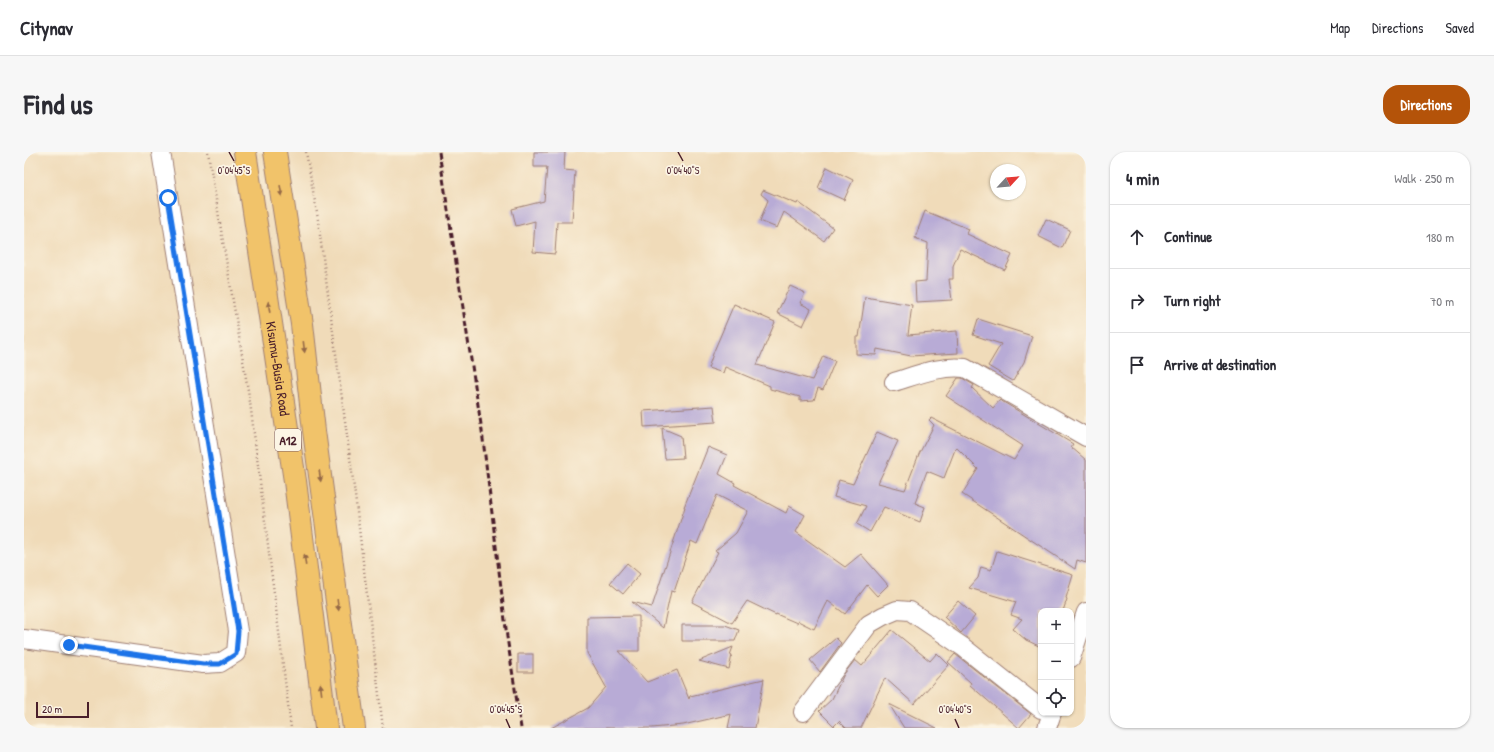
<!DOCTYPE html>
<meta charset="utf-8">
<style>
:root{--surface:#fff;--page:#f7f7f7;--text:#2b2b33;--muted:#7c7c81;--line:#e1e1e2;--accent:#b45309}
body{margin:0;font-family:"Patrick Hand",sans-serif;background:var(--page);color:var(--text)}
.controls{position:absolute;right:12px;bottom:12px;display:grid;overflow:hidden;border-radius:8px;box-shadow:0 1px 3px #0004}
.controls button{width:36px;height:36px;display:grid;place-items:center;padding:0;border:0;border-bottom:1px solid var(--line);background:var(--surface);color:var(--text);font:20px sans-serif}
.compass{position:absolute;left:966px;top:12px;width:36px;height:36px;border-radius:50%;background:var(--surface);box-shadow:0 1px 3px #0004;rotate:64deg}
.scale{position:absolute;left:12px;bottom:10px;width:53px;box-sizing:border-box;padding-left:4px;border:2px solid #4a1f2b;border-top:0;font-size:11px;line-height:14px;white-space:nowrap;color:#4a1f2b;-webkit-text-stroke:3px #fcf5e5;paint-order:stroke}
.stop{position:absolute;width:12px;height:12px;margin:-9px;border:3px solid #1a73e8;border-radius:50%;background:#fff}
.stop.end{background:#1a73e8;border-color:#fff;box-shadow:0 1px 4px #0008}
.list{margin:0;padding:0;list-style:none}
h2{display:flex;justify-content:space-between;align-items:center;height:52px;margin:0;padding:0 16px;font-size:17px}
h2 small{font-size:13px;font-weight:400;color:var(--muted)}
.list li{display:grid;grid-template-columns:26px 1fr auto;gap:12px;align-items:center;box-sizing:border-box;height:64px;padding:0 16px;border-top:1px solid var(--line)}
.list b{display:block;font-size:15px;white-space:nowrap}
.list em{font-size:13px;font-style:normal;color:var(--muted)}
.icon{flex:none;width:22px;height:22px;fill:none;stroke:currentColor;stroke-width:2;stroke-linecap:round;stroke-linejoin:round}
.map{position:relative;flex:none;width:1062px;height:576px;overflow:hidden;border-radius:16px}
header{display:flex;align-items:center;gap:24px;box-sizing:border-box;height:56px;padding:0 20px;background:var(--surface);border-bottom:1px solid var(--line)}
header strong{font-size:19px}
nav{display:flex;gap:22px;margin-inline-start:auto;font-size:14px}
.intro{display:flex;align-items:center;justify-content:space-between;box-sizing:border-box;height:96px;padding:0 24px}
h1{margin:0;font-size:28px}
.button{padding:10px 18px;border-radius:16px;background:var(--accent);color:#fff;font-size:14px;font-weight:700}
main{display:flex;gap:24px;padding:0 24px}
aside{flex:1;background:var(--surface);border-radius:16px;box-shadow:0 1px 3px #0004}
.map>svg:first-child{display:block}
.building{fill:#b8abd6}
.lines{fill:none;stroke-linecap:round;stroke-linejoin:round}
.minor-casing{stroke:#9d7d72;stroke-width:20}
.highway-casing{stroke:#9d7d72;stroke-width:24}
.path{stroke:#9d7d72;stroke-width:2.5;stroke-dasharray:1 3;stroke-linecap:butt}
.minor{stroke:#fff;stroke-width:18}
.highway{stroke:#f1c36a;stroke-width:22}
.rail{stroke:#4a1f2b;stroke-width:3;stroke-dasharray:6 3;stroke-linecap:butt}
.oneway{fill:#956947}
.route{stroke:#1a73e8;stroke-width:5}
.ticks{fill:none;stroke:#4a1f2b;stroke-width:1.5}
.labels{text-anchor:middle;stroke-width:3.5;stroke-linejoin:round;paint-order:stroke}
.shield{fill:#fcf5e5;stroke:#7f5f63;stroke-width:1}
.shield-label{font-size:13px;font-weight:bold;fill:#4a1f2b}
.street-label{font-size:14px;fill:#4a1f2b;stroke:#fcf5e5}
.ticks-label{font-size:10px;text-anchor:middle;fill:#4a1f2b;stroke:#fcf5e5;stroke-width:3.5;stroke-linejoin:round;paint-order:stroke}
</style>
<header>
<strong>Citynav</strong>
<nav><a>Map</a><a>Directions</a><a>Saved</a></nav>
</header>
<div class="intro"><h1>Find us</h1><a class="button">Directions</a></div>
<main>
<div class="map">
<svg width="1062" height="576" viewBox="0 0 1062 576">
<rect width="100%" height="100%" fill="#fcf5e5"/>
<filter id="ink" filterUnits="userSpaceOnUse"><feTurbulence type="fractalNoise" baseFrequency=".025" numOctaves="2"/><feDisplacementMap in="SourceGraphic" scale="8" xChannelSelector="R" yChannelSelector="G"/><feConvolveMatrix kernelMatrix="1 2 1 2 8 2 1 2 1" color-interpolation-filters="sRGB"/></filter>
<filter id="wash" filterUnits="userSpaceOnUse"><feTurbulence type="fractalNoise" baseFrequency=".012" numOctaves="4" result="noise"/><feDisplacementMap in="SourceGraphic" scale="16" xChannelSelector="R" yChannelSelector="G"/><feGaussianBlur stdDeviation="0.9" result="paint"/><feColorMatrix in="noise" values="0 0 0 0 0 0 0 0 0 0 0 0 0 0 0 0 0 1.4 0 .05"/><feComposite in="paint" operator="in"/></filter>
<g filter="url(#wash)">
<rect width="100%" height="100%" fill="#f0dbb9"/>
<g id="blocks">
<g class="building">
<polygon points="510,0 541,0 540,18 551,19 548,70 533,70 531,102 509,100 511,69 492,74 488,57 520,49 523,15 510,15"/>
<polygon points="803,15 829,28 820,48 794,36"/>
<polygon points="739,38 773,52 774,50 809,76 800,89 760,60 753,76 736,69 744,48 737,42"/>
<polygon points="901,59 945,77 943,82 988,103 981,118 936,97 929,114 929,127 925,127 928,148 892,150 891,130 902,129 904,91 891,86"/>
<polygon points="1022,67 1046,78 1038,96 1014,84"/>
<polygon points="766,134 781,141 776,151 787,157 779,174 753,161"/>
<polygon points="841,145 888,153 884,183 933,179 934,201 887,204 853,197 852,203 832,202 832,185 835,185"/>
<polygon points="710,152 751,170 733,213 788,228 799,204 811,209 799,238 794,236 790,248 776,249 776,245 746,237 746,234 701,215 699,221 684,216 690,199"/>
<polygon points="954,167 1008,184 1000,210 989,229 964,214 977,192 949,183"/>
<polygon points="934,226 938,226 950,233 948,236 969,256 976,248 1049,292 1047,295 1062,308 1062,411 1053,408 1051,417 938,342 954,317 932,295 920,326 903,319 891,351 901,355 896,370 860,355 846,380 833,372 842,354 810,345 815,328 829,332 853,280 874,289 854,331 881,338 895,302 910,273 905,268 907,266 990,308 999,294 922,244"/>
<polygon points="690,254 692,270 620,275 619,259"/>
<polygon points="638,276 657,284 659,306 641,307"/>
<polygon points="684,295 703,303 695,322 711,331 710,333 762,361 765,354 781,363 772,380 821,415 837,402 864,433 853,444 843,433 821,462 804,449 790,477 774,469 773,471 752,462 752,463 723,449 708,471 668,450 694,400 691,399 712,381 724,359 693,343 673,392 667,389 650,440 647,439 639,476 608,450 628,455 661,355 660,355"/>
<polygon points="973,399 1049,423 1042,446 1043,447 1039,459 1017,459 1017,495 1002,488 989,477 998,467 987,463 992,450 945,436 954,426 957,415 967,418"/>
<polygon points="603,411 616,422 599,442 586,431"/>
<polygon points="934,449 951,464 937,481 920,465"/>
<polygon points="615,464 615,499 595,499 623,530 653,518 665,547 666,544 740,527 731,576 704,576 707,562 659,573 628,576 527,576 564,556 582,535 563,501 563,465"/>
<polygon points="658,473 701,473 715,478 711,489 658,489"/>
<polygon points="868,478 906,509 913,501 925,513 890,552 861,526 837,576 822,576 815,569 810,574 795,559 808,547 820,522 831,508 838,514"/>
<polygon points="812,486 817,491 796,520 786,508"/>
<polygon points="709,495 706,503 708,503 705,517 675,509"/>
<rect x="494" y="502" width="15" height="18"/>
<polygon points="931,502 1007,562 995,576 946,533 947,531 924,510"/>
<polygon points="865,552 913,576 880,576"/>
</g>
</g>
</g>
<g filter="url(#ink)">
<use href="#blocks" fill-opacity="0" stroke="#9d7d72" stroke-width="1"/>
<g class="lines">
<defs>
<g id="minor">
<path d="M 870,230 C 893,223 917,213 941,216 L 1062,285"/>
<polyline points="0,487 179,512 196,511 212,501 214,479 137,0"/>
<polyline points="1047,506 1062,460"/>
<polyline points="779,560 845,472 859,464 873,458 886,459 939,495 1017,557"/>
<polyline points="1023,576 1028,561"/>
</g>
<g id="highway">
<path id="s1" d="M 221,0 L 271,329 L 302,576"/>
<polyline points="251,0 278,172 290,279 330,576"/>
</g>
</defs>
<use href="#minor" class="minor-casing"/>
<use href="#highway" class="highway-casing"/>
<g class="path">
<polyline points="184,0 226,250 267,576"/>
<polyline points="282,0 293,61 331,343 359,576"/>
</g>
<use href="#minor" class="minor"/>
<use href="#highway" class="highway"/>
<polyline class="rail" points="415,0 458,279 483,485 497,576"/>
</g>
<defs><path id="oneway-solid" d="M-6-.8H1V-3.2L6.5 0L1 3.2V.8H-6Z"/></defs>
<g class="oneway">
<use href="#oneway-solid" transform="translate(257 39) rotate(81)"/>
<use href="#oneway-solid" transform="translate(245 155) rotate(-98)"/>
<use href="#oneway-solid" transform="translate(280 195) rotate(83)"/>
<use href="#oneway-solid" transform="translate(296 324) rotate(82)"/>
<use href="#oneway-solid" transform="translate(281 408) rotate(-97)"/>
<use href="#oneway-solid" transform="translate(314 453) rotate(82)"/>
<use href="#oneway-solid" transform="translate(297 537) rotate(-97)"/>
</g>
</g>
<g class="lines" filter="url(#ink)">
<polyline class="route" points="45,493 179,512 196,512 212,502 214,479 144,46"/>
</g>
<path class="ticks" d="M 205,0 L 210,9M 654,0 L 659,9M 482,567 L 486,576M 931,567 L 935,576"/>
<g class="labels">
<rect class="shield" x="251" y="277" width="26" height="22" rx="3"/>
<g class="shield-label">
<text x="264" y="293">A12</text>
</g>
<g class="street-label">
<text dy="5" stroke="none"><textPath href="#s1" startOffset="219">Kisumu-Busia Road</textPath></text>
</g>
</g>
<g class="ticks-label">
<text x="210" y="22">0°04'45"S</text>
<text x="659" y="22">0°04'40"S</text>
<text x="482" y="561">0°04'45"S</text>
<text x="931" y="561">0°04'40"S</text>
</g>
</svg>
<div class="controls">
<button>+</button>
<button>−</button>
<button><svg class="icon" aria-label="locate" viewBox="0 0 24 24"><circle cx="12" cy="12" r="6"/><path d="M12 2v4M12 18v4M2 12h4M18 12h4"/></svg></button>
</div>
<svg class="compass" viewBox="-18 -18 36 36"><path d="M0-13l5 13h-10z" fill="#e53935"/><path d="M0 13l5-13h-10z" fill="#7c7c81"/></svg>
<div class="scale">20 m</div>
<div class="stop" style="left:144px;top:46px"></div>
<div class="stop end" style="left:45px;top:493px"></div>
</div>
<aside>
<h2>4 min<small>Walk · 250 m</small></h2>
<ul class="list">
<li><svg class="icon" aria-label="ahead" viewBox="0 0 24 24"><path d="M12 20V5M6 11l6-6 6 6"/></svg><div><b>Continue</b></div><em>180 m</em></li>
<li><svg class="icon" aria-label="right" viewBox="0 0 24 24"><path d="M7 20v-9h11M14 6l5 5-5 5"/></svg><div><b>Turn right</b></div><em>70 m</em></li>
<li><svg class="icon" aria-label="arrive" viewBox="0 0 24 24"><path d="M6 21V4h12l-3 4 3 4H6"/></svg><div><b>Arrive at destination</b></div></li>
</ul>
</aside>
</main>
